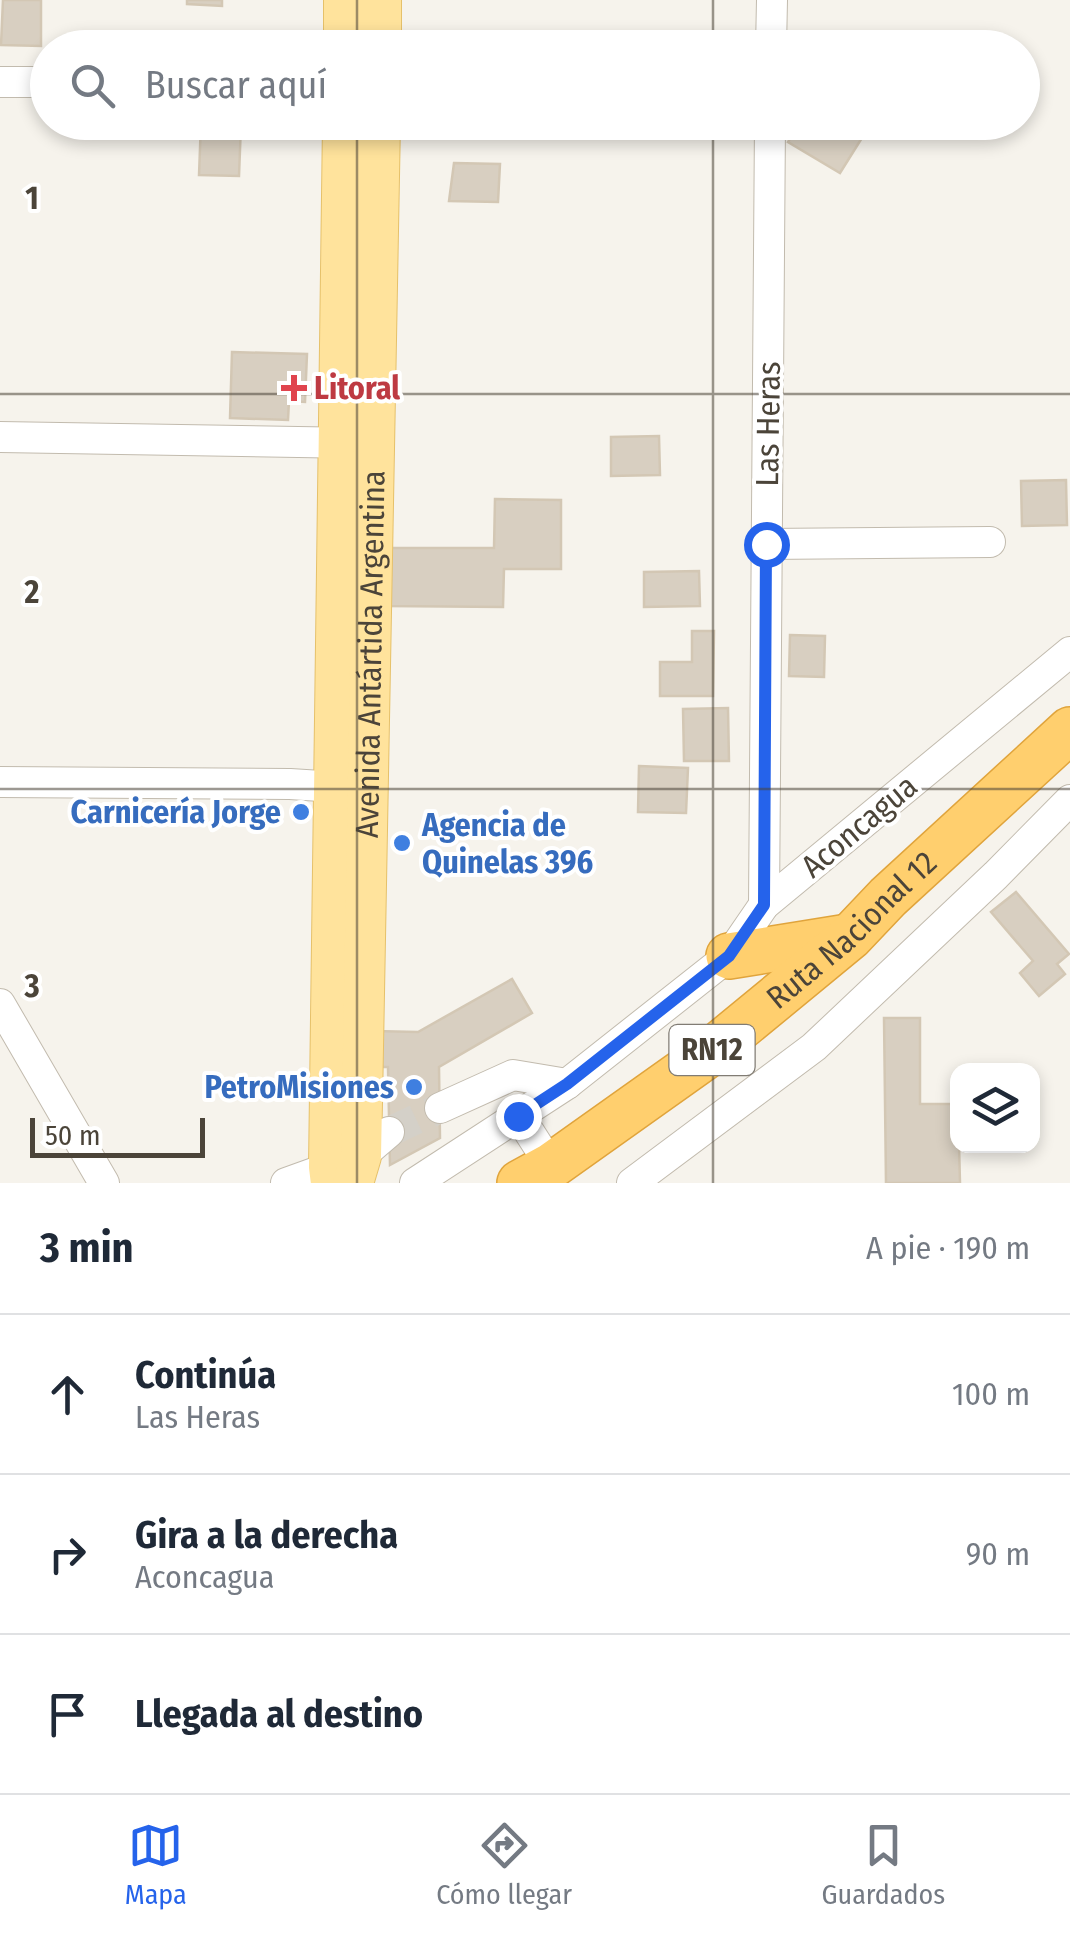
<!DOCTYPE html>
<html lang="es">
<meta charset="utf-8">
<style>
:root{--surface:#fff;--page:#f2f2f3;--text:#1f2937;--muted:#747a83;--line:#e0e1e3;--accent:#2563eb}
body{margin:0;font-family:"Fira Sans Condensed",sans-serif;background:var(--page);color:var(--text)}
.controls{position:absolute;right:30px;bottom:30px;display:grid;overflow:hidden;border-radius:20px;box-shadow:0 5px 15px #0003}
.controls button{width:90px;height:90px;display:grid;place-items:center;padding:0;border:0;border-bottom:2px solid var(--line);background:var(--surface);color:var(--text);font:50px sans-serif}
.scale{position:absolute;left:30px;bottom:25px;width:175px;box-sizing:border-box;padding-left:10px;border:5px solid #4b4439;border-top:0;font-size:28px;line-height:35px;white-space:nowrap;color:#4b4439;-webkit-text-stroke:8px #fff;paint-order:stroke}
.stop{position:absolute;width:30px;height:30px;margin:-22px;border:8px solid #2563eb;border-radius:50%;background:#fff}
.stop.end{background:#2563eb;border-color:#fff;box-shadow:0 2px 10px #0008}
.list{margin:0;padding:0;list-style:none}
h2{display:flex;justify-content:space-between;align-items:center;height:130px;margin:0;padding:0 40px;font-size:42px}
h2 small{font-size:32px;font-weight:400;color:var(--muted)}
.list li{display:grid;grid-template-columns:65px 1fr auto;gap:30px;align-items:center;box-sizing:border-box;height:160px;padding:0 40px;border-top:2px solid var(--line)}
.list b{display:block;font-size:38px;white-space:nowrap}
.list p{margin:0;font-size:32px;white-space:nowrap;color:var(--muted)}
.list em{font-size:32px;font-style:normal;color:var(--muted)}
.icon{flex:none;width:55px;height:55px;fill:none;stroke:currentColor;stroke-width:2;stroke-linecap:round;stroke-linejoin:round}
.map{position:relative;flex:none;width:1070px;height:1183px;overflow:hidden}
.search{position:absolute;background:var(--surface);box-shadow:0 5px 15px #0003;left:30px;right:30px;top:30px;height:110px;display:flex;align-items:center;gap:25px;box-sizing:border-box;padding:0 35px;border-radius:55px;color:var(--muted);font-size:38px}
.sheet{height:610px;background:var(--surface)}
nav{display:flex;justify-content:space-around;align-items:center;box-sizing:border-box;height:140px;border-top:2px solid var(--line);background:var(--surface);font-size:28px;color:var(--muted)}
nav a{display:grid;justify-items:center;gap:5px}
nav .on{color:var(--accent)}
.map>svg:first-child{display:block}
.building{fill:#d8cfc1;stroke:#d3c7b4;stroke-width:2.5}
.lines{fill:none;stroke-linecap:round;stroke-linejoin:round}
.minor-tunnel{stroke:#d4d0c8;stroke-width:30;stroke-dasharray:30 15;stroke-linecap:butt}
.minor-casing{stroke:#c2bbae;stroke-width:32}
.major-casing{stroke:#e6c16a;stroke-width:42}
.highway-casing{stroke:#e0a43c;stroke-width:48}
.minor{stroke:#fff;stroke-width:30}
.major{stroke:#ffe39c;stroke-width:40}
.highway{stroke:#ffcf6e;stroke-width:45}
.route{stroke:#2563eb;stroke-width:12}
.grid{fill:none;stroke:#4b4439;stroke-width:2.5;stroke-opacity:0.55}
.health-dot{fill:#e0444e;stroke:#fff;stroke-width:4}
.shop-dot{fill:#3f7fe0;stroke:#fff;stroke-width:4}
.labels{text-anchor:middle;stroke-width:8;stroke-linejoin:round;paint-order:stroke}
.shield{fill:#fff;stroke:#817c74;stroke-width:2.5}
.shield-label{font-size:30px;font-weight:bold;fill:#4b4439}
.health-label{font-size:32px;font-weight:bold;fill:#be3a42;stroke:#fff;text-anchor:start}
.street-label{font-size:32px;fill:#4b4439;stroke:#fff}
.shop-label{font-size:32px;font-weight:bold;fill:#366cbe;stroke:#fff;text-anchor:end}
.grid-label{font-size:32px;text-anchor:middle;font-weight:bold;fill:#4b4439;stroke:#fff;stroke-width:8;stroke-linejoin:round;paint-order:stroke}
</style>
<div class="map">
<svg width="1070" height="1183" viewBox="0 0 1070 1183">
<rect width="100%" height="100%" fill="#f6f3ec"/>
<g class="building">
<polygon points="3,0 41,0 41,46 1,45"/>
<polygon points="187,0 222,0 222,6 187,4"/>
<polygon points="201,122 241,124 239,176 199,175"/>
<polygon points="800,122 866,122 870,125 840,173 788,142"/>
<polygon points="454,163 500,164 498,202 449,201"/>
<polygon points="232,352 307,354 305,402 289,401 288,420 230,418"/>
<polygon points="659,436 660,475 611,476 611,437"/>
<polygon points="1066,480 1067,525 1022,526 1021,481"/>
<polygon points="495,499 561,500 561,569 504,569 503,607 386,606 387,548 494,548"/>
<polygon points="699,571 700,606 644,607 644,572"/>
<polygon points="692,631 714,631 713,696 660,696 660,662 692,662"/>
<polygon points="790,635 825,636 824,677 789,676"/>
<polygon points="728,708 729,761 684,761 683,709"/>
<polygon points="639,766 688,768 686,813 638,812"/>
<polygon points="1016,892 1069,954 1057,964 1065,974 1039,996 1020,973 1033,961 991,912"/>
<polygon points="512,979 532,1013 439,1067 440,1138 390,1165 388,1067 374,1067 375,1031 418,1032"/>
<polygon points="884,1018 920,1018 920,1104 958,1104 960,1183 886,1183"/>
</g>
<g class="lines">
<polyline class="minor-tunnel" points="389,1132 440,1108"/>
<defs>
<g id="minor">
<polyline points="771,48 772,0"/>
<polyline points="0,82 48,82"/>
<polyline points="0,437 357,443"/>
<polyline points="766,544 990,542"/>
<polyline points="0,782 290,784 352,788"/>
<polyline points="764,905 770,122"/>
<polyline points="0,1004 104,1183"/>
<polyline points="440,1108 513,1075 567,1084"/>
<polyline points="519,1116 551,1166"/>
<polyline points="286,1183 361,1156 389,1132"/>
<polyline points="415,1183 567,1084 729,956 764,905 1070,652"/>
<polyline points="632,1183 814,1047 996,875 1070,800"/>
</g>
<g id="major">
<polyline points="344,48 344,0"/>
<polyline points="381,48 381,0"/>
<polyline points="331,1183 329,1167 343,122"/>
<path id="s1" d="M 353,1183 L 361,1156 L 380,122"/>
</g>
<g id="highway">
<polyline points="729,956 848,937"/>
<path id="s2" d="M 520,1183 L 551,1166 L 703,1058 L 850,937 L 888,897 L 1070,730"/>
</g>
</defs>
<use href="#minor" class="minor-casing"/>
<use href="#major" class="major-casing"/>
<use href="#highway" class="highway-casing"/>
<use href="#minor" class="minor"/>
<use href="#major" class="major"/>
<use href="#highway" class="highway"/>
</g>
<g class="lines">
<polyline class="route" points="518,1116 567,1084 729,956 764,905 766,544"/>
</g>
<path class="grid" d="M 357,0 L 357,48M 713,0 L 713,48M 357,122 L 357,1183M 713,122 L 713,1183M 0,394 L 1070,394M 0,789 L 1070,789"/>
<path class="health-dot" d="M289 373h10v10h10v10h-10v10h-10v-10h-10v-10h10z"/>
<g class="shop-dot">
<circle cx="301" cy="812" r="10"/>
<circle cx="402" cy="843" r="10"/>
<circle cx="414" cy="1087" r="10"/>
</g>
<g class="labels">
<rect class="shield" x="669.5" y="1025" width="85" height="50" rx="8"/>
<g class="shield-label">
<text x="712" y="1060">RN12</text>
</g>
<g class="health-label">
<text x="314" y="399">Litoral</text>
</g>
<g class="street-label">
<text transform="translate(768 424) rotate(-89)" y="11">Las Heras</text>
<text dy="11" stroke="none"><textPath href="#s1" startOffset="530">Avenida Antártida Argentina</textPath></text>
<text transform="translate(859 826) rotate(-40)" y="11">Aconcagua</text>
<text dy="11" stroke="none"><textPath href="#s2" startOffset="418">Ruta Nacional 12</textPath></text>
</g>
<g class="shop-label">
<text x="281" y="823">Carnicería Jorge</text>
<text x="422" y="836" text-anchor="start">Agencia de<tspan x="422" dy="37">Quinelas 396</tspan></text>
<text x="394" y="1098">PetroMisiones</text>
</g>
</g>
<g class="grid-label">
<text x="32" y="209">1</text>
<text x="32" y="603">2</text>
<text x="32" y="997">3</text>
</g>
</svg>
<div class="controls">
<button><svg class="icon" aria-label="layers" viewBox="0 0 24 24"><path d="M12 4l9 5-9 5-9-5zM3 14l9 5 9-5"/></svg></button>
</div>
<div class="scale">50 m</div>
<div class="stop" style="left:766px;top:544px"></div>
<div class="stop end" style="left:518px;top:1116px"></div>
<div class="search"><svg class="icon" aria-label="search" viewBox="0 0 24 24"><circle cx="10" cy="10" r="6"/><path d="M15 15l6 6"/></svg>Buscar aquí</div>
</div>
<section class="sheet">
<h2>3 min<small>A pie · 190 m</small></h2>
<ul class="list">
<li><svg class="icon" aria-label="ahead" viewBox="0 0 24 24"><path d="M12 20V5M6 11l6-6 6 6"/></svg><div><b>Continúa</b><p>Las Heras</p></div><em>100 m</em></li>
<li><svg class="icon" aria-label="right" viewBox="0 0 24 24"><path d="M7 20v-9h11M14 6l5 5-5 5"/></svg><div><b>Gira a la derecha</b><p>Aconcagua</p></div><em>90 m</em></li>
<li><svg class="icon" aria-label="arrive" viewBox="0 0 24 24"><path d="M6 21V4h12l-3 4 3 4H6"/></svg><div><b>Llegada al destino</b></div></li>
</ul>
</section>
<nav>
<a class="on"><svg class="icon" aria-label="map" viewBox="0 0 24 24"><path d="M3 6l6-2 6 2 6-2v14l-6 2-6-2-6 2zM9 4v14M15 6v14"/></svg>Mapa</a>
<a><svg class="icon" aria-label="directions" viewBox="0 0 24 24"><path d="M12 3l9 9-9 9-9-9zM9 14v-3h6M13 9l2 2-2 2"/></svg>Cómo llegar</a>
<a><svg class="icon" aria-label="saved" viewBox="0 0 24 24"><path d="M7 4h10v16l-5-4-5 4z"/></svg>Guardados</a>
</nav>
